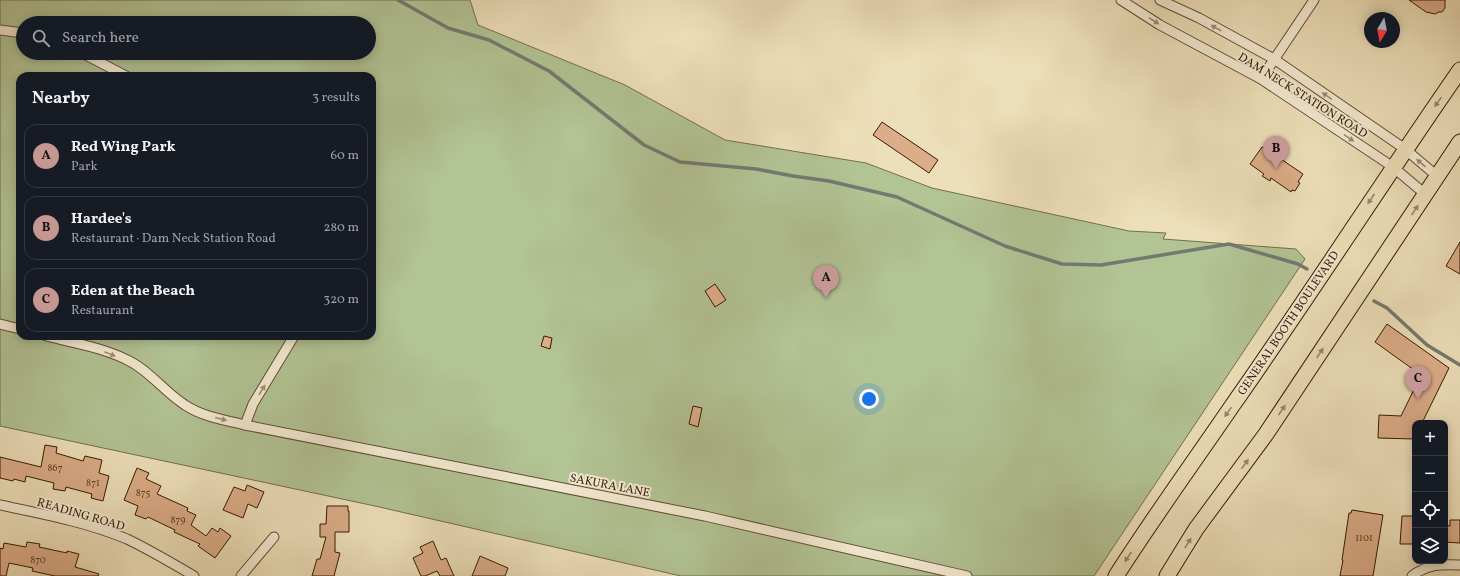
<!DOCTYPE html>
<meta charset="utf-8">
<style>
:root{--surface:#171b24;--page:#20242c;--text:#f1f3f6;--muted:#9ea1a6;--line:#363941;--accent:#c59692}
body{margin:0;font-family:Vollkorn,serif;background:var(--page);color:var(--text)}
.controls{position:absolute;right:12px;bottom:12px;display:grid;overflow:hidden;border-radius:8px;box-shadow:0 2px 10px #0003}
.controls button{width:36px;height:36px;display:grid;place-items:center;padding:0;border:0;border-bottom:1px solid var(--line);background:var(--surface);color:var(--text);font:20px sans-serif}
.compass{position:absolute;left:1364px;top:12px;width:36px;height:36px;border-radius:50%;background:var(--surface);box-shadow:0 2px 10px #0003;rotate:190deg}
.you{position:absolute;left:869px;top:399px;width:14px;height:14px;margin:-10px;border:3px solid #fff;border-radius:50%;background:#1a73e8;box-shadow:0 0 0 6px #1a73e833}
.badge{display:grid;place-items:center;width:26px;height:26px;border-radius:50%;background:var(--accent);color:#111;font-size:13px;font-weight:700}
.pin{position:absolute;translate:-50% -33px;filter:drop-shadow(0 1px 2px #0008)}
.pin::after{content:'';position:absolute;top:21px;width:14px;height:12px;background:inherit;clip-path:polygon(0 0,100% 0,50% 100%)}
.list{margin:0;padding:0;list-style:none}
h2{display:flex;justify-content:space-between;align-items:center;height:52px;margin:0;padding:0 16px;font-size:17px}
h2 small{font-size:13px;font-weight:400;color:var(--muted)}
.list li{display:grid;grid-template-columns:26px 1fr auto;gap:12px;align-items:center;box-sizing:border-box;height:64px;margin:0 8px 8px;padding:0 8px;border:1px solid var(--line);border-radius:12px}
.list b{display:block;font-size:15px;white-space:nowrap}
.list p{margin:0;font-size:13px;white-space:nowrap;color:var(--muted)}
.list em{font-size:13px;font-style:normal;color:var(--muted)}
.icon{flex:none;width:22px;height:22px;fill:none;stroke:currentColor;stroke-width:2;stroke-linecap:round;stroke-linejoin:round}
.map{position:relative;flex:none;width:1460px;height:576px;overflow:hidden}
.search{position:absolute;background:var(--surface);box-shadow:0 2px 10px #0003;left:16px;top:16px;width:360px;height:44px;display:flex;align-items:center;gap:10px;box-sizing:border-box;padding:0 14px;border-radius:22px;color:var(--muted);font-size:15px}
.panel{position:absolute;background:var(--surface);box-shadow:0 2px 10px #0003;left:16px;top:72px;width:360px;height:268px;border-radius:12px}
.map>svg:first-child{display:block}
.green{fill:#b2c394;stroke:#746e4c;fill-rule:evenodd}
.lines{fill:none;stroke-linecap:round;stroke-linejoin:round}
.stream{stroke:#747a71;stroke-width:3.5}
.building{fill:#dbad88;stroke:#361a04}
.minor-casing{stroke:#644b31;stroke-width:11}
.trunk-casing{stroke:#361a04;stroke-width:17}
.minor{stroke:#f3ead2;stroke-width:9}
.trunk{stroke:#eddfb9;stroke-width:15}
.oneway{fill:#9e8c75}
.oneway2{fill:#9b8668}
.labels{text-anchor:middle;stroke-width:4;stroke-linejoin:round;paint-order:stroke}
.number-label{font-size:10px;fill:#5f3f25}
.street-label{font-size:12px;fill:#361a04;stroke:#f3ead2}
</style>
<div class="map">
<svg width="1460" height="576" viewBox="0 0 1460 576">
<rect width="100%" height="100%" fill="#eddfb9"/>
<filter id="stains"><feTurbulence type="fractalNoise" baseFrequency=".005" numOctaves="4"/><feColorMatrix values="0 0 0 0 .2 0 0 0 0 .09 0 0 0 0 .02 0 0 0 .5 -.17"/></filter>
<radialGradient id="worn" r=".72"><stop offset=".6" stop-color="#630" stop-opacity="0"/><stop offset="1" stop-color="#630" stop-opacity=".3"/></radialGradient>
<path class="green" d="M 0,0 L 470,0 L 478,25 L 625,85 L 725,140 L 866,163 L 932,188 L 1129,231 L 1166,233 L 1163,239 L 1296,249 L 1305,259 L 1094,576 L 681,576 L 375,506 L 0,426 ZM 23,23 L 369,23 L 369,53 L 23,53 ZM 20,76 L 372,76 L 372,336 L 20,336 Z"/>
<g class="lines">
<g class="stream">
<polyline points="398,0 448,28 489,40 549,71 644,145 680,162 756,169 793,176 829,181 897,197 1005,246 1062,264 1101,265 1229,244 1298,264 1307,269"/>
<polyline points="1374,301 1387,308 1427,345 1460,365"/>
</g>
</g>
<g class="building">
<polygon points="1409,0 1445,0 1445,8 1442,12 1439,12 1435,14 1426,12"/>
<polygon points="882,122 938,160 929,173 873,135"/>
<polygon points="1274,143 1283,149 1278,157 1303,174 1298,182 1300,183 1295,191 1292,190 1291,192 1271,178 1270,181 1262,176 1264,174 1250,164 1262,147 1269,151"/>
<polygon points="1460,242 1460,274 1446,266"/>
<polygon points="715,284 726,300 715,307 705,291"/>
<polygon points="1387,324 1449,368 1422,423 1415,423 1415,439 1378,438 1379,415 1401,416 1421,375 1375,342"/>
<polygon points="544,336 552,338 550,349 541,346"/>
<polygon points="693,406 702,408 698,427 689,424"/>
<polygon points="45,445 57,447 56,453 83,461 85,456 102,460 99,473 109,476 103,501 91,498 92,494 66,487 65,491 53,489 54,483 26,476 25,482 14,479 13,481 0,478 0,457 41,467"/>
<polygon points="137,468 149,473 146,479 161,486 157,494 188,508 187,511 196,515 191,525 206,536 212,528 218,532 220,528 231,536 215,558 198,546 200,544 174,532 175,530 148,517 146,519 135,515 138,506 124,500"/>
<polygon points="247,485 264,492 257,508 248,504 243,518 223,510 234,487 245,491"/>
<polygon points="327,506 348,506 348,511 349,511 349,532 335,532 335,552 340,553 334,576 312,576 317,559 320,559 326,537 320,537 320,524 326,524"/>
<polygon points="1352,510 1383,515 1373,576 1340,576 1343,560 1342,560 1349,513 1351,513"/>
<polygon points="1402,516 1415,516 1415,544 1400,544"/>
<polygon points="1450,520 1460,520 1460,543 1445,542 1445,525 1450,526"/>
<polygon points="433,541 441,560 446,558 454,576 440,576 437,571 425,576 421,576 413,558 423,553 420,547"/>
<polygon points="27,542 40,544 39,547 67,553 67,551 79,554 75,567 99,574 98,576 55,576 32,571 33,568 9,563 6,576 0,576 0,548 3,549 4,543 26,547"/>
<polygon points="480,556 508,568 505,576 472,576"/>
</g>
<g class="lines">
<defs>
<g id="minor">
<polyline points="1121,0 1160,25 1261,79 1393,167 1425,194"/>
<polyline points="1160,0 1199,18 1274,59 1405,149 1437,176"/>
<polyline points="0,30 23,33"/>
<polyline points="82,53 126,76"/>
<polyline points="1261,79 1314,0"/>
<polyline points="0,324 20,329"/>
<path d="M 46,336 C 74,343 107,348 133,363 C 152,374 166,393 185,405 C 203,417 225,420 245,425 L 705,516 L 967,576"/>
<polyline points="245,425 253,404 294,336"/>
<path d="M 0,505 C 43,514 86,522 127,539 C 150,550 172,563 194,576"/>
<polyline points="241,576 274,537"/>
<path d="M 1412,576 C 1427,564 1442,564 1460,565"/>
</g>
<g id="trunk">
<path d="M 1116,576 C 1153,518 1193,463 1232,406 C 1310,295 1383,181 1460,70"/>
<polyline points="1167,576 1196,529 1266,434 1460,142"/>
</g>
</defs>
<use href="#minor" class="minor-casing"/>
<use href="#trunk" class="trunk-casing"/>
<use href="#minor" class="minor"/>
<use href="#trunk" class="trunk"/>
</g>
<defs><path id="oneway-solid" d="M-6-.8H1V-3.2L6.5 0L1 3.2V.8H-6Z"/></defs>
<g class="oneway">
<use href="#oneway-solid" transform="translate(1154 21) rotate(33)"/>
<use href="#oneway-solid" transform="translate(1216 28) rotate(-151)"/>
<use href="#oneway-solid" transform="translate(1327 96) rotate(-145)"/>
<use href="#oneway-solid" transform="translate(1349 138) rotate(34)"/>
<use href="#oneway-solid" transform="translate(1421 163) rotate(-140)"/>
<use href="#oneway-solid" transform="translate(110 354) rotate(22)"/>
<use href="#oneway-solid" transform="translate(262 390) rotate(-59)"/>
<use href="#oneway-solid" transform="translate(221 419) rotate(15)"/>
</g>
<g class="oneway2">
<use href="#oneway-solid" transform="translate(1438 102) rotate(125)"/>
<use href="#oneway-solid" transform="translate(1371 199) rotate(124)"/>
<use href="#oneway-solid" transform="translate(1415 210) rotate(-56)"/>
<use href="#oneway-solid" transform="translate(1320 353) rotate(-56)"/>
<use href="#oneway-solid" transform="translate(1282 410) rotate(-56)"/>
<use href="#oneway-solid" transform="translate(1228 412) rotate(125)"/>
<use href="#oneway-solid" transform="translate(1245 464) rotate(-54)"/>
<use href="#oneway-solid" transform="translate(1188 543) rotate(-58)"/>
<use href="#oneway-solid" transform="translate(1128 557) rotate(123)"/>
</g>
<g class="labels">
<g class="number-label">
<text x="55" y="471">867</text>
<text x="93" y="486">871</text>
<text x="143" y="496">875</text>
<text x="178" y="523">879</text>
<text x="1364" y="541">1101</text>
<text x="38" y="563">870</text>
</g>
<g class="street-label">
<text transform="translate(1303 95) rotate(32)" y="4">DAM NECK STATION ROAD</text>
<text transform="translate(1288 323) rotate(-56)" y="4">GENERAL BOOTH BOULEVARD</text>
<text transform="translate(610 485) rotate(11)" y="4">SAKURA LANE</text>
<text transform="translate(81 514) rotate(16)" y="4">READING ROAD</text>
</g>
</g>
<rect width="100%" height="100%" filter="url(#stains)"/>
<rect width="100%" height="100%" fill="url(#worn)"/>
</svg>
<div class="controls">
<button>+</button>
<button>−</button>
<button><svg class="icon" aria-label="locate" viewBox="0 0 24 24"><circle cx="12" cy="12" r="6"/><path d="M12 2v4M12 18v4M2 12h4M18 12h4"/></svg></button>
<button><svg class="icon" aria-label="layers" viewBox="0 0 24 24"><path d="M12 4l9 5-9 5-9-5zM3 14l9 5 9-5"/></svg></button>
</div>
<svg class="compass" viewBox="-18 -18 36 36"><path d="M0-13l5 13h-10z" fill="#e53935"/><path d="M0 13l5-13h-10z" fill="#9ea1a6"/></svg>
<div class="you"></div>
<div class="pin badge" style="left:826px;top:298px">A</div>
<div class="pin badge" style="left:1276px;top:169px">B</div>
<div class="pin badge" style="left:1418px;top:399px">C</div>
<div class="search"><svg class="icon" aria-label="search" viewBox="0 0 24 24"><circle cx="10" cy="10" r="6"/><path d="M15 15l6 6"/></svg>Search here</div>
<section class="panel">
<h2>Nearby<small>3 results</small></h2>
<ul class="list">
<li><span class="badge">A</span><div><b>Red Wing Park</b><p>Park</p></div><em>60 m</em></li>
<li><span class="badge">B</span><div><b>Hardee's</b><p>Restaurant · Dam Neck Station Road</p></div><em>280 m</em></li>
<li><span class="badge">C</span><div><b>Eden at the Beach</b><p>Restaurant</p></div><em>320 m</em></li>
</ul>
</section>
</div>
